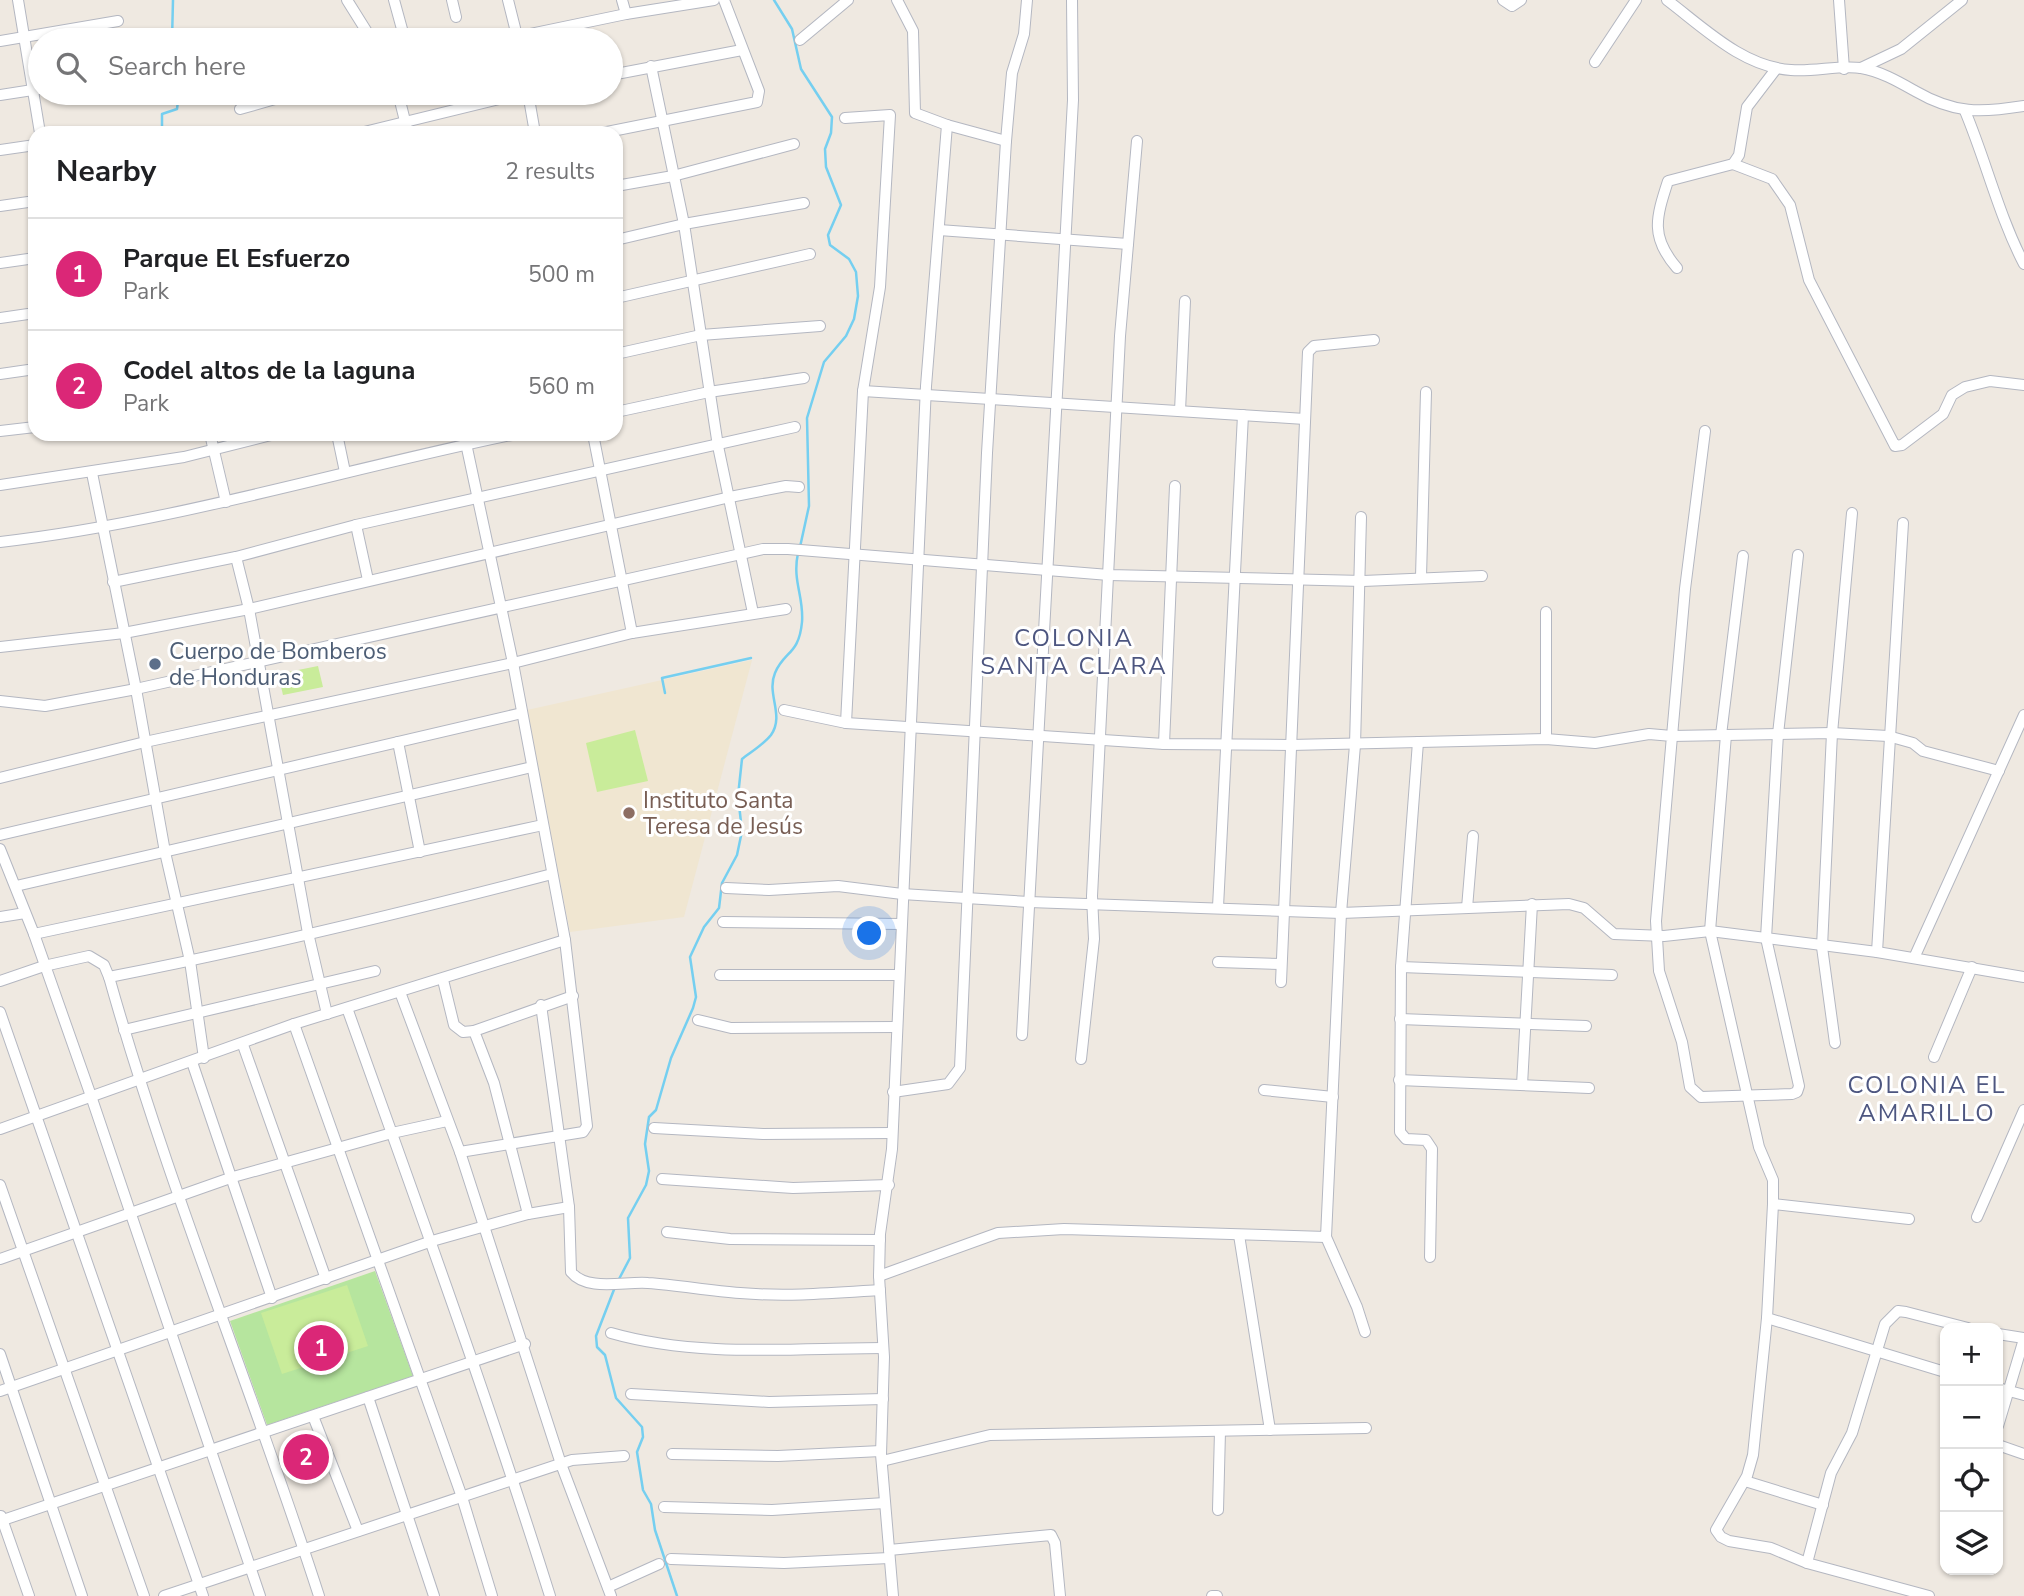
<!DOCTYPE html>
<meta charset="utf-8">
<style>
:root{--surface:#fff;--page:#f2f2f2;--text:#202124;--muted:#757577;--line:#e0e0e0;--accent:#db2777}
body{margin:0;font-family:"Nunito Sans",sans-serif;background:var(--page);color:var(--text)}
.controls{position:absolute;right:21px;bottom:21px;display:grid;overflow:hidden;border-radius:14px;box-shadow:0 2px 5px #0004}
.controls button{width:63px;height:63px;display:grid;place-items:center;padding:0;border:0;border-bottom:2px solid var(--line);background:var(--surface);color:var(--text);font:35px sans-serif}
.you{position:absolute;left:870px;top:934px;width:24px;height:24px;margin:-18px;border:5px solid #fff;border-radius:50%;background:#1a73e8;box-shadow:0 0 0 10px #1a73e833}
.badge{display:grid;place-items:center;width:46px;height:46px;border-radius:50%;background:var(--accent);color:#fff;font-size:23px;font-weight:700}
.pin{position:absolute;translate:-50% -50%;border:4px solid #fff;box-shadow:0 2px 7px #0006}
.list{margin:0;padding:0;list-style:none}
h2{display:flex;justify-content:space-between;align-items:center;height:91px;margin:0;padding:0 28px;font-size:30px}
h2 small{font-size:23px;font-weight:400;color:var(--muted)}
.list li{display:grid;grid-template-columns:46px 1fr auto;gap:21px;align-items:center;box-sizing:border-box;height:112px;padding:0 28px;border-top:2px solid var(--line)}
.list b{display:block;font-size:26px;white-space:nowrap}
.list p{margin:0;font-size:23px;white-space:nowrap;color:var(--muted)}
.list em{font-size:23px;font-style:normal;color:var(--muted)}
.icon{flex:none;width:38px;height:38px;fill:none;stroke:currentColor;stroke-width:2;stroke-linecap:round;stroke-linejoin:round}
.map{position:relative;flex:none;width:2024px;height:1596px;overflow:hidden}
.search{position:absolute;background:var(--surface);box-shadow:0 2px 5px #0004;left:28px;top:28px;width:595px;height:77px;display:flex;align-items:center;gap:18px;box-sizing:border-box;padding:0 24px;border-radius:38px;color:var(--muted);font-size:26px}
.panel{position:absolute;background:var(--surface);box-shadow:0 2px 5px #0004;left:28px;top:126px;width:595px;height:315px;border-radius:21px}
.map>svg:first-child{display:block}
.education{fill:#f0e6d1}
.green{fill:#b6e59e}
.pitch{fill:#c9ec9a}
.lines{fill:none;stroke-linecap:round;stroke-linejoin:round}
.stream{stroke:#75cff0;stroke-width:2.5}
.minor-casing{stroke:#b4b7c1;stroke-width:12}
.minor{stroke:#fff;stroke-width:10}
.service-dot{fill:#5c6f8a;stroke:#fff;stroke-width:2.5}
.education-dot{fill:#8d6e63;stroke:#fff;stroke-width:2.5}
.labels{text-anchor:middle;stroke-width:6;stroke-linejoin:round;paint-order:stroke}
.service-label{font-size:23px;fill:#4e5e75;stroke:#fff;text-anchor:start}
.education-label{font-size:23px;fill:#785e54;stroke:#fff;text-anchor:start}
.neighbourhood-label{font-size:24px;letter-spacing:2px;fill:#4d5680;stroke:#fff}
</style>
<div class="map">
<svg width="2024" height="1596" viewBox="0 0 2024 1596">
<rect width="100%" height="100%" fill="#efe9e1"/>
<polygon class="education" points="752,660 684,917 570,932 527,710"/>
<polygon class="green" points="375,1271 413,1376 267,1425 230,1321"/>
<g class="pitch">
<polygon points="318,666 323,687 283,695 278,674"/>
<polygon points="635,730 648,781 597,792 586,743"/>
<polygon points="347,1285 368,1346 282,1374 261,1313"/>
</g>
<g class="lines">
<g class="stream">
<polyline points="774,0 792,29 801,69 832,117 831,133 825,149 826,167 841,205 828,235 830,245 849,259 856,272 858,296 854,319 846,336 824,362 807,418 809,506 800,547"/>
<polyline points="172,40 173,0"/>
<polyline points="162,133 162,114 177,109 179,93"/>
<polyline points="665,693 662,678 751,658"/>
<path d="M 618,1281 L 630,1258 L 628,1218 L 646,1185 L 649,1171 L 645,1144 L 649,1117 L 656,1110 L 671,1058 L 693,1008 L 696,997 L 690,957 L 704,927 L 719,908 L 722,883 L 737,855 L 742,831 L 738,796 L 742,759 C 751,752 764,744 771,735 C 785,715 766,694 775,673 C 784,651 799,655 802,622 C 804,596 792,581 798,553"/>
<polyline points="615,1287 596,1336 597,1347 605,1355 616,1398 642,1427 643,1437 637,1452 643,1490 651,1504 655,1530 677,1596"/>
</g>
<defs>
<g id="minor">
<polyline points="18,0 40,133"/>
<polyline points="347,0 372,40"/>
<polyline points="394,0 405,40"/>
<polyline points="452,0 456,17"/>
<polyline points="508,0 518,40"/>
<polyline points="622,0 626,14"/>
<polyline points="1503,0 1512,6 1521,0"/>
<path d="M 1667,0 C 1704,28 1743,67 1791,70 C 1814,72 1839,65 1861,68 C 1880,71 1899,82 1915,91 C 1955,114 1980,113 2024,106"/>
<polyline points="1839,0 1844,69"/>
<polyline points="501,40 626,14 714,0"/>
<polyline points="800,40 848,0"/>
<polyline points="0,41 118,21"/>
<polyline points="1595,62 1636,0"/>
<polyline points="651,66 684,224 718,446 753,613"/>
<polyline points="1861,68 1901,49 1962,0"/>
<polyline points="611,75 742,50"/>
<polyline points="398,93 408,133"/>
<polyline points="528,93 535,133"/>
<polyline points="0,95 39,89"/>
<polyline points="240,109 296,93"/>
<path d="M 1965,111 C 1986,161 1999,216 2024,264"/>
<polyline points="845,118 890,115 880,287 863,391 846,723"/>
<polyline points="947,125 1006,141"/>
<polyline points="109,133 111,132"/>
<polyline points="360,133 524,93"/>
<polyline points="602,133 757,102 759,91 724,0"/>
<polyline points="0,150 35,145"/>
<polyline points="1733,164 1772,179 1790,205 1809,280 1895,446 1902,445 1943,414 1952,395 1965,387 1990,381 2024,385"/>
<polyline points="616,186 673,176 794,144"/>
<polyline points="0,206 35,201"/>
<polyline points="939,230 1128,244"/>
<polyline points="616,240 684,224 804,203"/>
<polyline points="0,263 35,258"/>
<path d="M 1677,268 C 1650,237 1656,218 1668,181 L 1733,164 L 1739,155 L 1747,107 L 1776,69"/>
<polyline points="616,298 810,254"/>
<polyline points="0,318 35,313"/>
<polyline points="616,354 701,335 820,326"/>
<polyline points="0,374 35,369"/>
<polyline points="863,391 1305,419"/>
<polyline points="1180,411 1185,301"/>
<polyline points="616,412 709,392 804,378"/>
<polyline points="0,431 35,427"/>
<polyline points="1705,431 1685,589 1672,736 1832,733 1888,736 1913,743 1923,751 1999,771"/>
<polyline points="210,434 226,502"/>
<polyline points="337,434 345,472"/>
<polyline points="593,434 632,633"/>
<polyline points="92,473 136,689 165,852 190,961 204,1058"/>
<polyline points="0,485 184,457 275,434"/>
<polyline points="356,525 368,580"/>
<path d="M 0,542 C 175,522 344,469 516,434"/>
<polyline points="236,557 249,609 308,933 327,1014"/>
<polyline points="1421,577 1426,392"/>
<polyline points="113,582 236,557 356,525 795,427"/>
<polyline points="1546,612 1546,739"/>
<polyline points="0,647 124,633 249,609 730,497 786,486 799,487"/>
<polyline points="0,701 45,706 136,689 763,549 788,549 1109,575 1363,581 1482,576"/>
<polyline points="784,710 846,723 1164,744 1291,745 1546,739 1595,743 1649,734 1672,736 1656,921 1659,971 1682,1042 1690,1087 1701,1097 1792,1094 1797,1092 1799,1086 1766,938 1778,734 1798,555"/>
<polyline points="1721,735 1743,556"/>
<polyline points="1726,735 1710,931 1759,1147 1773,1180 1773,1204 1767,1318 1753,1455 1747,1476 1716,1530 1721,1537 1729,1541 1771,1548 1807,1563"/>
<polyline points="398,742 420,852"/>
<polyline points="1418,742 1401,967 1400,1132 1406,1139 1426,1140 1432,1149 1430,1257"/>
<polyline points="1164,744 1175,486"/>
<polyline points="0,778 145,742 513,663 632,633 786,609"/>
<polyline points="0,835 522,713"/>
<polyline points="0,849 34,934 91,1096 260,1596"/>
<polyline points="16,886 532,767"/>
<polyline points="726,888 769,890 838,886 902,894 1029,902 1341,913 1569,904 1584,908 1614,934 1664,936 1710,931 1877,952 2024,977"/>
<polyline points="1218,907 1243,415"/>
<polyline points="1467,908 1473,836"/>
<polyline points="0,917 25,913"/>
<polyline points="723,922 901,924"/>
<polyline points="34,934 543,825"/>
<polyline points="1877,952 1903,523"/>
<polyline points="1914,958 2024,715"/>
<polyline points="1218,962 1281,964"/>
<polyline points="1401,967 1612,975"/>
<polyline points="720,975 899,975"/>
<path d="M 109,977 C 168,1187 252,1388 319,1596"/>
<polyline points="443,980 454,1025 463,1032 474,1031"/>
<path d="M 0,981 L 44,966 L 89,956 L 104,965 L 109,977 C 258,948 406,912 552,874"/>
<polyline points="1281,982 1308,352 1314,346 1374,340"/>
<polyline points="400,992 460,1152 561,1464 611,1596"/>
<path d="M 541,1005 L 569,1207 L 571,1272 C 587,1292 625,1281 648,1283 C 679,1285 709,1291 740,1293 C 787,1297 833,1293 880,1290"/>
<path d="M 347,1008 C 417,1204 488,1398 550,1596"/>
<polyline points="0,1012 203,1596"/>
<polyline points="1400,1019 1586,1026"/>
<polyline points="698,1020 731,1028 896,1027"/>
<polyline points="294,1024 462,1497 492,1596"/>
<polyline points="124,1030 375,971"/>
<polyline points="1022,1035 1073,100 1072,0"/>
<polyline points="1835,1043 1822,947 1832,733 1852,513"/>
<polyline points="243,1045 326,1279"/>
<polyline points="1934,1057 1972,967"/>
<polyline points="1081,1059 1094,939 1092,896 1120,336 1137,141"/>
<polyline points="192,1062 272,1298"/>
<polyline points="1399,1080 1589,1088"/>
<polyline points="1522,1085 1532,904"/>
<polyline points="1264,1090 1333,1097"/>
<polyline points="893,1092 948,1084 960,1068 987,453 1006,141 1012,73 1024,34 1027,0"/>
<polyline points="654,1128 763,1134 892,1133"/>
<polyline points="0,1129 294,1024 565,940"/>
<polyline points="460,1152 583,1132 587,1126 565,940 513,663 464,434"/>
<polyline points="662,1179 793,1188 889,1185"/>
<polyline points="0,1185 144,1596"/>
<polyline points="1773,1204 1909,1219"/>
<polyline points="528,1214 494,1083 474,1031 573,996"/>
<polyline points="1977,1217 2024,1110"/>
<polyline points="667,1232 730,1239 880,1240"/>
<polyline points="1239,1235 1270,1430"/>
<polyline points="1326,1237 1357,1307 1365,1332"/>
<polyline points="0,1259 233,1177 392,1133 447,1121"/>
<polyline points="879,1276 998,1233 1064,1229 1326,1237 1341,913 1355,745 1361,517"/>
<polyline points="1767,1318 1945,1372"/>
<path d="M 611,1333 C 698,1358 794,1348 883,1348"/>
<polyline points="1998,1334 2024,1338"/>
<polyline points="0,1354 82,1596"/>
<polyline points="1998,1388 2024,1395"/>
<polyline points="0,1391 432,1241 528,1214 569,1207"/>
<polyline points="631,1394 769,1402 883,1399"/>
<polyline points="368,1397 434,1596"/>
<polyline points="313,1416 358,1531"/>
<polyline points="1998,1426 2024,1339"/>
<polyline points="1998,1445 2024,1454"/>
<polyline points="672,1454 778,1456 881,1451"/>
<polyline points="882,1461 990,1435 1366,1428"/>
<polyline points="1745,1481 1823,1505"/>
<polyline points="664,1507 772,1510 885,1503"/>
<polyline points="1218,1510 1220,1431"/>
<polyline points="1,1516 29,1596"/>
<polyline points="0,1521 525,1344"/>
<polyline points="889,1550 1051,1535 1055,1543 1060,1596"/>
<polyline points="671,1559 784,1563 889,1558"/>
<polyline points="608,1587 659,1564"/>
<polyline points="164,1596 572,1460 624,1456"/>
<polyline points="893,1596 881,1454 884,1357 879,1276 880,1234 892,1149 926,386 947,125 915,113 913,31 897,0"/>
<polyline points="1212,1596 1217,1596"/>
<polyline points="1929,1596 1807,1563 1831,1473 1852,1433 1885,1324 1898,1311 1906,1312 1968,1328"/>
</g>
</defs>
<use href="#minor" class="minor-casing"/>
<use href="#minor" class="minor"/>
</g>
<circle class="service-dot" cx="155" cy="664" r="7"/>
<circle class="education-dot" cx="629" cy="813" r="7"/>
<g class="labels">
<g class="service-label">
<text x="169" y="659">Cuerpo de Bomberos<tspan x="169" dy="26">de Honduras</tspan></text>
</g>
<g class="education-label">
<text x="643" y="808">Instituto Santa<tspan x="643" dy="26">Teresa de Jesús</tspan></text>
</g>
<g class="neighbourhood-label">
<text x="1074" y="646">COLONIA<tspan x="1074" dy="28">SANTA CLARA</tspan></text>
<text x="1927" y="1093">COLONIA EL<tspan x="1927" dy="28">AMARILLO</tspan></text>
</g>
</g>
</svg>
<div class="controls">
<button>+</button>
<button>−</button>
<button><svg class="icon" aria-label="locate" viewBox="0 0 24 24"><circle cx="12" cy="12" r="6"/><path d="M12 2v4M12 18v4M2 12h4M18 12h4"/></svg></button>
<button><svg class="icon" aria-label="layers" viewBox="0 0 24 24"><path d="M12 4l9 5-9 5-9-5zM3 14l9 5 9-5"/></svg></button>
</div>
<div class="you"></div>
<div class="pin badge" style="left:321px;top:1348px">1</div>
<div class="pin badge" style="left:306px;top:1457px">2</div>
<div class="search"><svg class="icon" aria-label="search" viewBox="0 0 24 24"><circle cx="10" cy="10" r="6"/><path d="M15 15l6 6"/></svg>Search here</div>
<section class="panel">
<h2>Nearby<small>2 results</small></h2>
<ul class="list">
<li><span class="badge">1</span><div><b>Parque El Esfuerzo</b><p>Park</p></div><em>500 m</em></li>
<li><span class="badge">2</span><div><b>Codel altos de la laguna</b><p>Park</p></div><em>560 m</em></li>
</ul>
</section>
</div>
